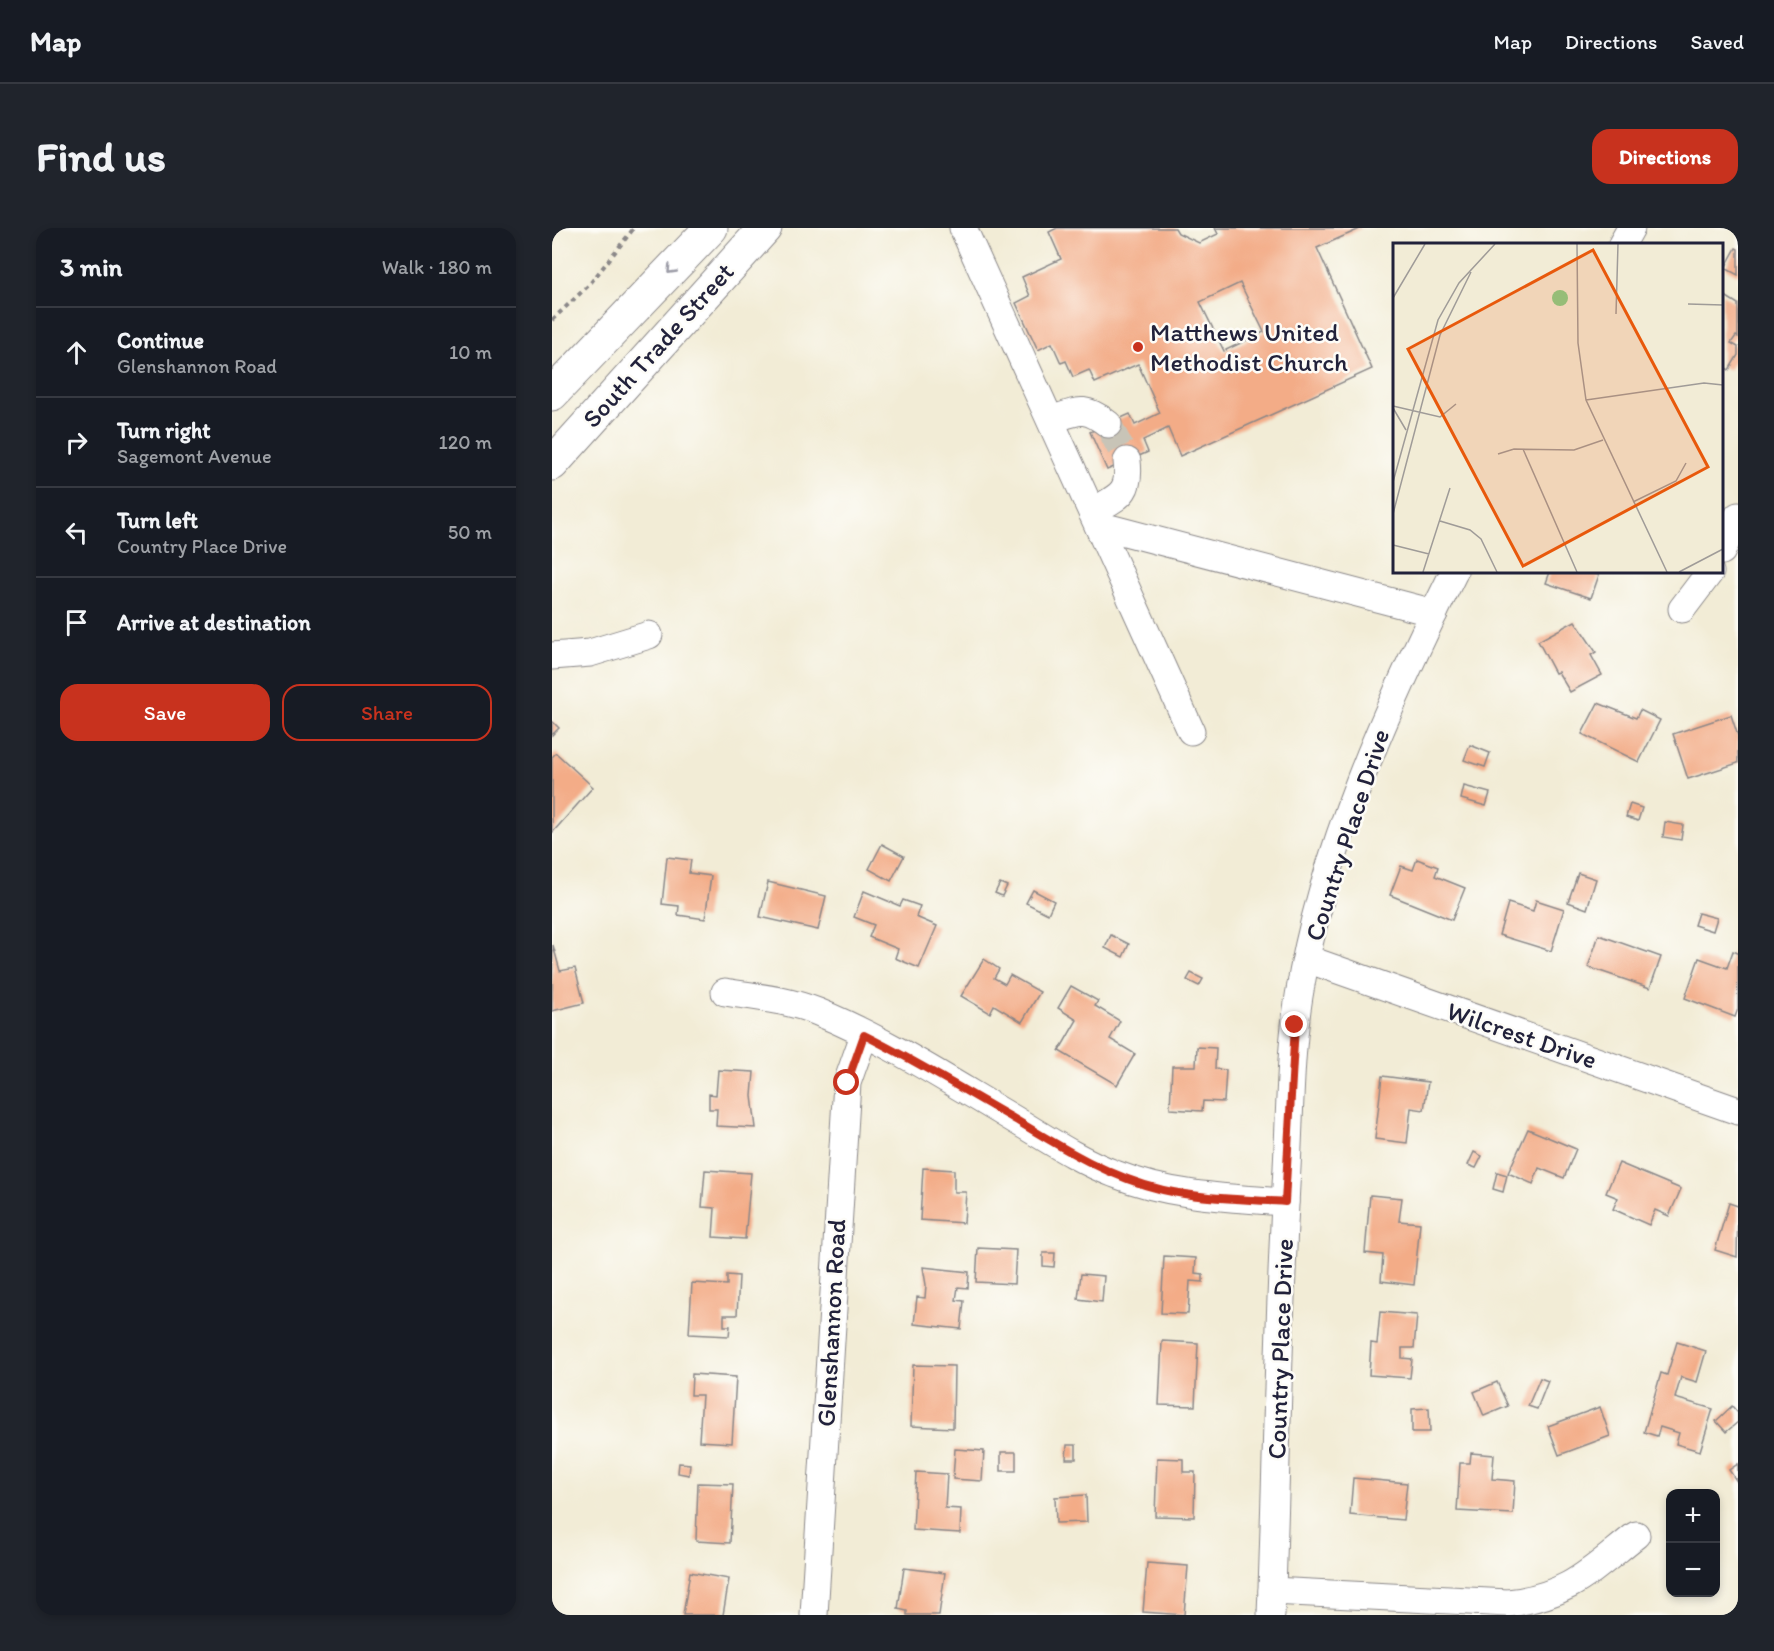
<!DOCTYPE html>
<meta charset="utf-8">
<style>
:root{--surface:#171b24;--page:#20242c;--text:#f1f3f6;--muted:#9ea1a6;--line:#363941;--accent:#c8321e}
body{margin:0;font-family:Itim,sans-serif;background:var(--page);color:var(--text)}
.controls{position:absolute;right:18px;bottom:18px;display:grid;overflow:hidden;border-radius:12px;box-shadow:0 3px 9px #0003}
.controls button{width:54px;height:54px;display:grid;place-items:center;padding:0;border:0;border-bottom:2px solid var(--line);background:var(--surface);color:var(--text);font:30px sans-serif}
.stop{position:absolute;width:18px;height:18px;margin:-14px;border:4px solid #c8321e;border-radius:50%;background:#fff}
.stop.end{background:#c8321e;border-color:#fff;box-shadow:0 2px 6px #0008}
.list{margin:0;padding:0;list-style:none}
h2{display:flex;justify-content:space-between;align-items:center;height:78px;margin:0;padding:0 24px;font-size:26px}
h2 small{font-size:20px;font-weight:400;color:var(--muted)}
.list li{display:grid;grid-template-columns:39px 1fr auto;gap:18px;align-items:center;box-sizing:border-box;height:90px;padding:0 24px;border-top:2px solid var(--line)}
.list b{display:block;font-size:22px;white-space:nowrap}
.list p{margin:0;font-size:20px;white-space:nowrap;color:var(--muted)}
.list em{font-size:20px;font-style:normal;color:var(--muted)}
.actions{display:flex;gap:12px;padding:18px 24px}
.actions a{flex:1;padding:14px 0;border:2px solid var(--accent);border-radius:18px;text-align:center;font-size:21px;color:var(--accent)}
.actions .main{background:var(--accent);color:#fff}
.icon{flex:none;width:33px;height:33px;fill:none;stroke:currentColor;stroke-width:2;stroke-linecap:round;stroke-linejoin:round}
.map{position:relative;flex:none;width:1186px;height:1387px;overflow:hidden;border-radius:18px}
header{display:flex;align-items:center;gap:36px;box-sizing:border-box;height:84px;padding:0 30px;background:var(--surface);border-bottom:2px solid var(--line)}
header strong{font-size:28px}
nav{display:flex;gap:33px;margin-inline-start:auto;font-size:21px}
.intro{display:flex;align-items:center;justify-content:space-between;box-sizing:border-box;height:144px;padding:0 36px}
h1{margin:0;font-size:42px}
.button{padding:15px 27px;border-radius:18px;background:var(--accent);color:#fff;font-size:21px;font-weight:700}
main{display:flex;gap:36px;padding:0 36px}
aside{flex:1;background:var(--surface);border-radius:18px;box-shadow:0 3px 9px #0003}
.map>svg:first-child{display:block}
.building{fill:#f3ac87;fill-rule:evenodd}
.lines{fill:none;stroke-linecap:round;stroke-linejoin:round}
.minor-tunnel{stroke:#c8c4b7;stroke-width:27;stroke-dasharray:27 14;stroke-linecap:butt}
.minor-casing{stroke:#8a8788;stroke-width:29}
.major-casing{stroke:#8a8788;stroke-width:35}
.path{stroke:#8a8788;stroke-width:4;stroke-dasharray:4.5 4.5;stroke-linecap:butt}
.minor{stroke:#fff;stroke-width:27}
.major{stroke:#fff;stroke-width:33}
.oneway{stroke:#9c9ca7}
.route{stroke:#c8321e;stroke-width:8}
.poi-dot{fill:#c8321e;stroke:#fdfcf7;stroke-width:2}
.labels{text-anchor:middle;stroke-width:5;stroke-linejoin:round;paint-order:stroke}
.poi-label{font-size:26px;fill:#22223b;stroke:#fdfcf7;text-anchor:start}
.street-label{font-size:26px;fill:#22223b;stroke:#fdfcf7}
.inset-road{fill:none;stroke:#9f9b98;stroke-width:1.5}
.view{fill:#e8590c;fill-opacity:0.15;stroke:#e8590c;stroke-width:3}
.inset-edge{fill:none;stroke:#22223b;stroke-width:3}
</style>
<header>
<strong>Map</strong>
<nav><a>Map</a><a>Directions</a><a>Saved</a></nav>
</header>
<div class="intro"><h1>Find us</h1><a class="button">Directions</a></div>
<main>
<aside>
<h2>3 min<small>Walk · 180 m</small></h2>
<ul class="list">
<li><svg class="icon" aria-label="ahead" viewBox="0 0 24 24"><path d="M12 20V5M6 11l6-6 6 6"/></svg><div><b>Continue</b><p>Glenshannon Road</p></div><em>10 m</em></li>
<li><svg class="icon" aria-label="right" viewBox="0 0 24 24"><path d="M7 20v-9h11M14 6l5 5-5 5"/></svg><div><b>Turn right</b><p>Sagemont Avenue</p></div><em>120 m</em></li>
<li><svg class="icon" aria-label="left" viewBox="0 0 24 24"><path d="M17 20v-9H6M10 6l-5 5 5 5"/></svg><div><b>Turn left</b><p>Country Place Drive</p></div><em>50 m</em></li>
<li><svg class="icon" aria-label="arrive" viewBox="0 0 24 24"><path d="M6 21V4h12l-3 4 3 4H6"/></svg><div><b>Arrive at destination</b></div></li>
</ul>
<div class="actions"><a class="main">Save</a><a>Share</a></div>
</aside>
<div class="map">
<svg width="1186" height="1387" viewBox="0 0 1186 1387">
<rect width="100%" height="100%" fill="#fdfcf7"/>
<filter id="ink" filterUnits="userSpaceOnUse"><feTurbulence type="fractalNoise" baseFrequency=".0167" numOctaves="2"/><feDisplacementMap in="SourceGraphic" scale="12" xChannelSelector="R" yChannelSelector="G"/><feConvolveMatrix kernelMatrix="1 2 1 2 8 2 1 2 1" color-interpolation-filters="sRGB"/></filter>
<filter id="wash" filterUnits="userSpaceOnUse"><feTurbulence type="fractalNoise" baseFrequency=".008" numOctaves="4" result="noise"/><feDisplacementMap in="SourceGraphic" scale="24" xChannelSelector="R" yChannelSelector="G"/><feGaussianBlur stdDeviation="1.35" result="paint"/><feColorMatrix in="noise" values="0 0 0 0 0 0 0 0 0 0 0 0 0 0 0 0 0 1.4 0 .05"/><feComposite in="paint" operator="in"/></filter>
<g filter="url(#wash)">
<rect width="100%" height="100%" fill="#f2ecd6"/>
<g id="blocks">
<g class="building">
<path d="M 505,0 L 623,0 L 626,5 L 647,15 L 666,6 L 663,0 L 810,0 L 765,20 L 820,141 L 628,228 L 616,200 L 591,212 L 596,224 L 555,242 L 538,204 L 578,186 L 583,197 L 608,185 L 586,136 L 543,155 L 537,142 L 521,149 L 514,133 L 509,135 L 500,115 L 486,122 L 464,75 L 478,68 L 470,49 L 509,31 L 497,4 ZM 688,55 L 712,104 L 672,123 L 648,74 Z"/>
<polygon points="1184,20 1186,21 1186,47 1173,40"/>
<polygon points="1170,66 1186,76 1186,109 1184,108 1179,115 1186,119 1186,127 1177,142 1170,138"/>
<polygon points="998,344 1038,344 1047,347 1039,370 994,355"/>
<polygon points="1023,393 1044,424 1039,427 1050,447 1018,464 1006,444 1003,445 986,413"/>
<polygon points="1046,475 1084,490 1088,482 1108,492 1087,534 1030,506"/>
<polygon points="1179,487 1186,508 1186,535 1136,551 1121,506"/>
<polygon points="0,493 7,500 0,507"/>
<polygon points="918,517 938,525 933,539 912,532"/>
<polygon points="4,525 41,559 0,605 0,529"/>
<polygon points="912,558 938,565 934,578 909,571"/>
<polygon points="1078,576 1090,580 1086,593 1074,589"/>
<polygon points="1113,594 1131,597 1129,612 1111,609"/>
<polygon points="330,616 352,628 339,653 317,641"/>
<polygon points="115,629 139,632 137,645 159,648 153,691 126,687 127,678 110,676"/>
<polygon points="865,631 886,639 883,648 913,660 900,692 838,667 849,638 861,642"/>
<polygon points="1026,645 1044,651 1035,681 1016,674"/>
<polygon points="216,654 274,668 266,702 208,689"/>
<polygon points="448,655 455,658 450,668 443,665"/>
<polygon points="481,662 502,673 496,686 474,675"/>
<polygon points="312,663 348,678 351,672 368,678 364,689 385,698 367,740 343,730 346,721 317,709 322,697 302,689"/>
<polygon points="984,672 1012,681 999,723 947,707 956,675 981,683"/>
<polygon points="1146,685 1165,690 1161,703 1142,697"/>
<polygon points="559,707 577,716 571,729 553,720"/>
<polygon points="1047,707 1109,729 1098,760 1036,739"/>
<polygon points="1,717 8,743 23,740 32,775 0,783"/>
<polygon points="1181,723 1186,725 1186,781 1183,789 1133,770 1147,730 1175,740"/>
<polygon points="432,731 447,741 442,750 453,756 458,747 488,764 470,794 442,777 438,785 409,768"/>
<polygon points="639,745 651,751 647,758 635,752"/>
<polygon points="519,758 546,773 543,778 568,793 558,811 583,826 565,857 507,823 525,792 506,780"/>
<polygon points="645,819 664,820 663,841 674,842 672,874 651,873 650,883 618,881 620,838 644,838"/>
<polygon points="166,842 202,844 200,868 204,900 164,898 165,881 157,881 157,866 164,867"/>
<polygon points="830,848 876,854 872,882 859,880 855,915 823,911"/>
<polygon points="976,901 1024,921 1012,950 987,940 981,956 956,945"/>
<polygon points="922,924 930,928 924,940 916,937"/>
<polygon points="1067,935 1129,961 1117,988 1103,982 1097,997 1061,981 1066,970 1054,965"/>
<polygon points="371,940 402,942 402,964 414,964 412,995 368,992"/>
<polygon points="153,942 199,945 193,1011 161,1009 163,980 150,979"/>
<polygon points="945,944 955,947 951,964 941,961"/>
<polygon points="818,967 850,970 847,993 868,995 862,1057 829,1053 831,1027 813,1025"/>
<polygon points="1177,975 1186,978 1185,1029 1163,1022"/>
<polygon points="426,1020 464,1022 462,1056 424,1054"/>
<polygon points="491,1025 503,1025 502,1039 491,1038"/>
<polygon points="612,1028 644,1030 643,1045 651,1046 651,1054 638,1053 636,1086 609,1085"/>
<polygon points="371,1039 417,1044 416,1060 406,1059 404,1072 412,1073 409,1101 362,1096 365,1069 373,1070 374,1057"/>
<polygon points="529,1046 552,1048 550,1074 526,1071"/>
<polygon points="175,1047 187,1048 185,1087 172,1087 172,1098 178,1098 177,1108 137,1106 140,1055 175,1057"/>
<polygon points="828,1084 865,1087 862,1120 850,1120 850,1130 860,1131 858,1150 817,1147 819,1115 825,1116"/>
<polygon points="610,1113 646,1115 643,1178 607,1177"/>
<polygon points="1125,1114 1154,1123 1145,1154 1129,1149 1123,1170 1161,1181 1148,1223 1124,1216 1127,1205 1108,1199 1105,1208 1092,1204 1109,1145 1115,1147"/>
<polygon points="361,1137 402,1138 401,1200 359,1198"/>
<polygon points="140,1146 184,1149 180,1215 147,1213 150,1167 139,1167"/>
<polygon points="988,1150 996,1153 985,1181 976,1178"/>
<polygon points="945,1154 956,1178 932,1188 922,1164"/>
<polygon points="1180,1178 1186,1185 1186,1194 1174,1204 1164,1193"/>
<polygon points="1048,1179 1058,1208 1007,1227 996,1198"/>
<polygon points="877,1180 878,1204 860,1204 860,1181"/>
<polygon points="515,1217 524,1217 524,1231 514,1231"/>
<polygon points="403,1221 432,1223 430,1253 401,1251"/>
<rect x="449" y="1224" width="15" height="19"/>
<polygon points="919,1225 942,1227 940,1251 963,1253 961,1286 905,1283 908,1235 918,1235"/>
<polygon points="605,1230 631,1231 631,1244 643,1244 642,1289 603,1288"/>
<polygon points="127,1235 138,1236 137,1247 126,1245"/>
<polygon points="1186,1236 1186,1255 1177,1242"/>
<polygon points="364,1244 395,1246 393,1280 409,1281 408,1305 361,1302"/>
<polygon points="801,1250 855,1255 851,1292 798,1287"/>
<polygon points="146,1255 181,1256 178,1315 144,1313"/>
<polygon points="534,1267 535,1294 504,1295 503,1269"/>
<polygon points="595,1335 636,1338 632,1387 591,1384"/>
<polygon points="352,1340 393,1345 387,1387 355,1387 355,1383 346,1381"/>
<polygon points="138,1344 177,1351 171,1387 131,1387"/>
</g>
</g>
</g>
<g filter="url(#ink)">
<use href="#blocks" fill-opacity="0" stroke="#8a8788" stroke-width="1.5"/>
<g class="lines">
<polyline class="minor-tunnel" points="556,196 575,233"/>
<defs>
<g id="minor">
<polyline points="411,0 639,503"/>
<polyline points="1070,16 1079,0"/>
<path d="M 499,192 C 526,183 532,177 556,196"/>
<path d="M 540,284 C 566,268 579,267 575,233"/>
<polyline points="546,297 882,385"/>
<polyline points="1170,323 1186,288"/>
<polyline points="1130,381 1158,344"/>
<polyline points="0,428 38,425 97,407"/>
<polyline points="755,731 1186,883"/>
<path d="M 173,764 C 204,769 237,772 266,784 C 332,811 394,851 455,887 C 489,907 525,932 563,946 C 618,968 675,970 733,974"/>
<path d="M 720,1363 L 956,1375 C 1017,1368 1037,1344 1084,1307"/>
<polyline points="262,1387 295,855 312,807"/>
<path d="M 719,1387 C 725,1238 726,1089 735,940 C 738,883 738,824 747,768 C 770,622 837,475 902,344"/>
</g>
<g id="major">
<polyline points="0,166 159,0"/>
<polyline points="0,236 213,0"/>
</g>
</defs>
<use href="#minor" class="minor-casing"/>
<use href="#major" class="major-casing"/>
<polyline class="path" points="0,92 37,57 82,0"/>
<use href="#minor" class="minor"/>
<use href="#major" class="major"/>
</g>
<defs><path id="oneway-chevron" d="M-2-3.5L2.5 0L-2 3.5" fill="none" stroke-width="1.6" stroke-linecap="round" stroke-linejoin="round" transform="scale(1.5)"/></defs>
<use class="oneway" href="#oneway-chevron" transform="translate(119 42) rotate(134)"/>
</g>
<g class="lines" filter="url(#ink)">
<path class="route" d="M 295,855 L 312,807 C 362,832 410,861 459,889 C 507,918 556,949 611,962 C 651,971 692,971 733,974 L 743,797"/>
</g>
<circle class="poi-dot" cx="586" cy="119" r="6"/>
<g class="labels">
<g class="poi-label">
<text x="598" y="113">Matthews United<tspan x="598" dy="30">Methodist Church</tspan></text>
</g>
<g class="street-label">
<text transform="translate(106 117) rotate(-48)" y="9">South Trade Street</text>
<text transform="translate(795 607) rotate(-72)" y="9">Country Place Drive</text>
<text transform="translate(970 807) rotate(19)" y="9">Wilcrest Drive</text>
<text transform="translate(279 1095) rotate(-87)" y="9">Glenshannon Road</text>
<text transform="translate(728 1121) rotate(-88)" y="9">Country Place Drive</text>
</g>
</g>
<g transform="translate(841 15)">
<rect width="330" height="330" fill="#f2ecd6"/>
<path d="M159 55a8 8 0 1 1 16 0a8 8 0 1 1-16 0Z" fill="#88cf8a"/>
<path class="inset-road" d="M 184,1 L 185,100 L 193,157 L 274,329M 0,55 L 32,1M 295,61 L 330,62M 223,71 L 225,1M 193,157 L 311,140 L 330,142M 0,163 L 47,174 L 63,161M 0,165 L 13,187M 130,206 L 184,329M 105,211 L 121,206 L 181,207 L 210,197M 0,239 L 45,77 L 66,40 L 102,1M 240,259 L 283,238 L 293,220M 0,271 L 47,92 L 78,29M 47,278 L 77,287 L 88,296 L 104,329M 0,302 L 36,311M 30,329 L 57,245M 286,329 L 330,306"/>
<path class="view" d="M 200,7 L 315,224 L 130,323 L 15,106 Z"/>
<rect width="330" height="330" class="inset-edge"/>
</g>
</svg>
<div class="controls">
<button>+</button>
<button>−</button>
</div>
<div class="stop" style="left:295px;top:855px"></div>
<div class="stop end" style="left:743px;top:797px"></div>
</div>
</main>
